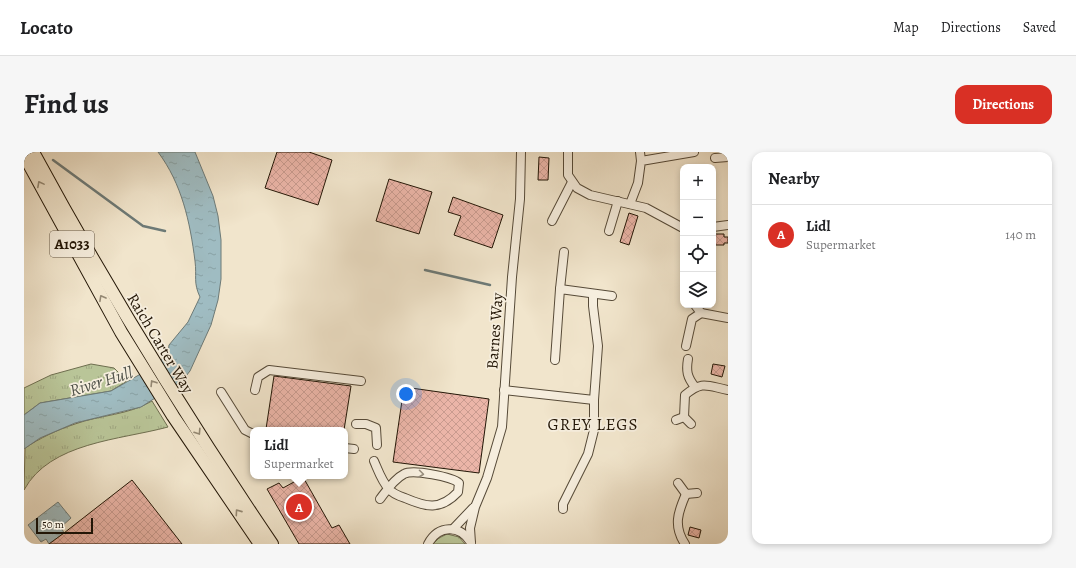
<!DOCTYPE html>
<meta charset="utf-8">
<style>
:root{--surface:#fff;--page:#f6f6f6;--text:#202124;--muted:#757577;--line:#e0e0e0;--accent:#d93025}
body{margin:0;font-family:Alegreya,serif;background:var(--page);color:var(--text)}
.controls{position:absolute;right:12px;top:12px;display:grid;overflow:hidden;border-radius:8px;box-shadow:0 2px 6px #0003}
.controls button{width:36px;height:36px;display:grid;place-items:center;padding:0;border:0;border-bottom:1px solid var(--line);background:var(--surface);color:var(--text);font:20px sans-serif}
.scale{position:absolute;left:12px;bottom:10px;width:57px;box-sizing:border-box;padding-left:4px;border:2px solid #231606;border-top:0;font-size:11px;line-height:14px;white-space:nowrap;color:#231606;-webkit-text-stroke:3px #f6eede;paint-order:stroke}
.you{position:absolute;left:382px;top:242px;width:14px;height:14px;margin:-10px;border:3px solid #fff;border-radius:50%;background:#1a73e8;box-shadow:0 0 0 6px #1a73e833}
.badge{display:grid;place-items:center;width:26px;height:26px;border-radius:50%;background:var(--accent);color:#fff;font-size:13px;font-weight:700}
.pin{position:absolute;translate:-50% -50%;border:2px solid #fff;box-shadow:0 1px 4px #0006}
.popup{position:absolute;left:226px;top:275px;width:98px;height:52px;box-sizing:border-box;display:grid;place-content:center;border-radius:8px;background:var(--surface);filter:drop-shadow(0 1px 3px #0005);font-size:13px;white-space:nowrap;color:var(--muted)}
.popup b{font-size:15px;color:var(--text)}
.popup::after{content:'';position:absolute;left:50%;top:100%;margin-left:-8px;border:8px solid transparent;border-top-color:var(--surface)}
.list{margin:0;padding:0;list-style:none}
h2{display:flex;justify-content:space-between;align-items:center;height:52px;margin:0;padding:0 16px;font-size:17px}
h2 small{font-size:13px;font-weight:400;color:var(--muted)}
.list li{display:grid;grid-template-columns:26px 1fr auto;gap:12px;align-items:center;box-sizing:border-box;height:60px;padding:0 16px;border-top:1px solid var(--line)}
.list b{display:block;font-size:15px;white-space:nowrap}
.list p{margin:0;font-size:13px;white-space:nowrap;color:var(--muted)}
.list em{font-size:13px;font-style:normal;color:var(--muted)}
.icon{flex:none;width:22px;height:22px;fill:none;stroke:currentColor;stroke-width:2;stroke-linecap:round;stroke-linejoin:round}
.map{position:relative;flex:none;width:704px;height:392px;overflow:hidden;border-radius:12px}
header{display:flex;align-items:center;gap:24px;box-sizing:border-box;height:56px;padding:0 20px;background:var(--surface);border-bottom:1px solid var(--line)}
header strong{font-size:19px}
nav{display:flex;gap:22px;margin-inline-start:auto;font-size:14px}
.intro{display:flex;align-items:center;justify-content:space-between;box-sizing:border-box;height:96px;padding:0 24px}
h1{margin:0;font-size:28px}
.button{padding:10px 18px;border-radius:12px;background:var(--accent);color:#fff;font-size:14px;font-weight:700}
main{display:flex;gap:24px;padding:0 24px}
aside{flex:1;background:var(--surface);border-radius:12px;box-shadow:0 2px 6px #0003}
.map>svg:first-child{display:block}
.grass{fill:url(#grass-tufts);stroke:#6e6e4f}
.water{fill:url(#water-ripples);stroke:#6d7a77}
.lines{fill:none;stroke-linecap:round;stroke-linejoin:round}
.stream{stroke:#6d7a77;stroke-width:2.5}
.building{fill:url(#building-cross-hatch);stroke:#231606}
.minor-casing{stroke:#564a38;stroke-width:10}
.highway-casing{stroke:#231606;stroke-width:14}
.minor{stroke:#f6eede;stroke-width:8}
.highway{stroke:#f1e5cc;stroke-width:12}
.oneway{stroke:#948873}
.oneway2{stroke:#978d7d}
.labels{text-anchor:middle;stroke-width:3.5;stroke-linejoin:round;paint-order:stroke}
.shield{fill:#f6eede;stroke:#625747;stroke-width:1}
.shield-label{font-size:15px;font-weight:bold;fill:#231606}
.street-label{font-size:16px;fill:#231606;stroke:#f6eede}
.water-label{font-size:17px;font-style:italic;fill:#4e5048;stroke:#f6eede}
.neighbourhood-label{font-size:17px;letter-spacing:1px;fill:#231606;stroke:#f6eede}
</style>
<header>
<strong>Locato</strong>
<nav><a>Map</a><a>Directions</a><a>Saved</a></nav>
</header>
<div class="intro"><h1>Find us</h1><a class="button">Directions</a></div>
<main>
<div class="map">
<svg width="704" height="392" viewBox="0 0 704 392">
<defs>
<pattern id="grass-tufts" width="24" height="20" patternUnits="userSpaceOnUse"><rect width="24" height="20" fill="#b9c598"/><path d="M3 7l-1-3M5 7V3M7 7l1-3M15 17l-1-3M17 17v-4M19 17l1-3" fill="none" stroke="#9fa882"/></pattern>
<pattern id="water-ripples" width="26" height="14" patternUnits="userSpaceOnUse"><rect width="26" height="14" fill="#9fbcc2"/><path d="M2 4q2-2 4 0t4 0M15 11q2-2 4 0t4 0" fill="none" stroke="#89a1a5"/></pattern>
<pattern id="building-cross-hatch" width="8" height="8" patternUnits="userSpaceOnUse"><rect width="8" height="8" fill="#ebb5a8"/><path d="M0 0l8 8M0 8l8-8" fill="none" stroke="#c99b8f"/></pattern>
</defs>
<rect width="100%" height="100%" fill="#f1e5cc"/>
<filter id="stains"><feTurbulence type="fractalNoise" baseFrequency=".005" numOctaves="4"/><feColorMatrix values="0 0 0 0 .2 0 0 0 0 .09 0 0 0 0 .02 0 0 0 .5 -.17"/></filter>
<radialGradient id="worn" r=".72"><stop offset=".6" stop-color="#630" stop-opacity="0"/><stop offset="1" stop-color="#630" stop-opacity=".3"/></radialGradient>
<g class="grass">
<polygon points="67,212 90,216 103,229 87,239 16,251 0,263 0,236 27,223"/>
<path d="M 128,249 L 144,275 C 96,288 26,290 0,338 L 1,296 C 16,286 33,278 51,272 C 76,263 105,263 128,249 Z"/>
<polygon points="423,382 435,385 441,392 409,392 415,386"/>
</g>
<g class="water">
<path d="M 134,0 L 171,0 L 189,44 L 194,64 L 197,88 L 197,127 L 194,148 L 187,173 L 166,219 L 158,229 L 117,255 L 51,271 L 16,286 L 0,297 L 0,263 L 16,251 L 87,239 L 127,216 L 144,202 L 145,193 L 164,170 L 176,145 C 169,130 173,125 171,109 C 166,70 158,32 134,0 Z"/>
<polygon points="34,350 47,366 37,375 40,381 25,392 22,387 17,390 4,373"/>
</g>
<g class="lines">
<g class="stream">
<polyline points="29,8 119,74 141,79"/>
<polyline points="401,118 466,133"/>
</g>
</g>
<g class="building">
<polygon points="253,0 285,0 308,8 294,53 241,36"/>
<polygon points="515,5 525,6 524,28 514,28"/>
<polygon points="365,27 408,40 395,82 352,69"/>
<polygon points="429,45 479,63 468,96 430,83 437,64 424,60"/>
<polygon points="605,61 614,64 605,93 596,90"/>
<polygon points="689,82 700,82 700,85 704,85 704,91 700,91 700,93 689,93"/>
<polygon points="689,212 701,214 698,225 687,222"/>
<polygon points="250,224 327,234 320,278 242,277"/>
<polygon points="380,235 465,247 455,321 369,310"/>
<polygon points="279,325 308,376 315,373 326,392 275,392 243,337 255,331 259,336"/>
<polygon points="108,328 158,392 25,392 40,381"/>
<polygon points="666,375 677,378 675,386 664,383"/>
</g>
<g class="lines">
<defs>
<g id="minor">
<polyline points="544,0 544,23 553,36 566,43 622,56 659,76"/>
<polyline points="616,0 617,9"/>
<polyline points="691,6 704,5"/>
<polyline points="606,52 614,31 617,9 670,0"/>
<polyline points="528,69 548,30"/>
<polyline points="689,75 704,73"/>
<polyline points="585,79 594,49"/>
<polyline points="536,137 540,100"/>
<polyline points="677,161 704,166"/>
<polyline points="662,194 668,167 677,161 671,153"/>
<path d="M 664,207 C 662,219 663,225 671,235"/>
<polyline points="531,208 536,137 588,144"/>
<polyline points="231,238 234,225 245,218 337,229"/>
<polyline points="480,238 570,248"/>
<polyline points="197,240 221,278 229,282"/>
<path d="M 660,265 L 661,243 C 679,228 683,234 704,238"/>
<polyline points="652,268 660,265 667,272"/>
<polyline points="332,272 342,272 352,276 353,293"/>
<polyline points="321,296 330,297"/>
<path d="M 350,309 C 354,318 358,330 365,337 C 368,341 375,344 381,346 C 402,355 416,359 434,340 L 435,331 C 428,325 389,317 380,322 C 370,327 362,339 356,347"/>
<polyline points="654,331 662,342 673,341"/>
<polyline points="539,357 539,352 564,302 570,278 570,248 574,194 569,154 569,142"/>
<polyline points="429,377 449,356"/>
<polyline points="447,391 446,376 451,355 463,326 478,275 488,125 496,47 497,0"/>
<path d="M 404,392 C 414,373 436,372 447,391"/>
<path d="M 661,392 C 649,374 654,360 662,342"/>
</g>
<g id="highway">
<path d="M 9,0 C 82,135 162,265 248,392"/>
<polyline points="0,3 97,180 149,264 236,392"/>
</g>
</defs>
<use href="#minor" class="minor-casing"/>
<use href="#highway" class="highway-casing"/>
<use href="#minor" class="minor"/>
<use href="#highway" class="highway"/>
</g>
<defs><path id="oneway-chevron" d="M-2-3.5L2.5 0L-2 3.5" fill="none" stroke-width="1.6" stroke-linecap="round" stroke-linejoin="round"/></defs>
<g class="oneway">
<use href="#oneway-chevron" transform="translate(16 32) rotate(-118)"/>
<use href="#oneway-chevron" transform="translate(78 146) rotate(-119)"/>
<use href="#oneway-chevron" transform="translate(129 231) rotate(-122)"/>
<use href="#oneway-chevron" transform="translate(174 280) rotate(57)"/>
<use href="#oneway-chevron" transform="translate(214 360) rotate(-125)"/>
</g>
<use class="oneway2" href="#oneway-chevron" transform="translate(397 322) rotate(7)"/>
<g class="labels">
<rect class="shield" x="26" y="79" width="44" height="26" rx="3"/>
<g class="shield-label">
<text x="48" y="97">A1033</text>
</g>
<g class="street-label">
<text transform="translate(470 179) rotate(-86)" y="6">Barnes Way</text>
<text transform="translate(137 191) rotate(59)" y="6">Raich Carter Way</text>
</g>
<g class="water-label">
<text transform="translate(77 229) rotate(-17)" y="6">River Hull</text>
</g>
<g class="neighbourhood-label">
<text x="569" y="278">GREY LEGS</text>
</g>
</g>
<rect width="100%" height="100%" filter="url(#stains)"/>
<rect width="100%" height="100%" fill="url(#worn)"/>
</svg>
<div class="controls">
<button>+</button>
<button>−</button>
<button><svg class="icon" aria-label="locate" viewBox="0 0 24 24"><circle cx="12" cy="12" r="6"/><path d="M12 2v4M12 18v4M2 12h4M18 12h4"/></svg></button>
<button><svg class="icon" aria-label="layers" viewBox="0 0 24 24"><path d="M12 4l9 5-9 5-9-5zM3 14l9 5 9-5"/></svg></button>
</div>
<div class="scale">50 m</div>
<div class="you"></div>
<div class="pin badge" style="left:275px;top:355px">A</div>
<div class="popup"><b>Lidl</b>Supermarket</div>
</div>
<aside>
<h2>Nearby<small></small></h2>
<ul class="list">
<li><span class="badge">A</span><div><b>Lidl</b><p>Supermarket</p></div><em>140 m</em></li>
</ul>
</aside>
</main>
